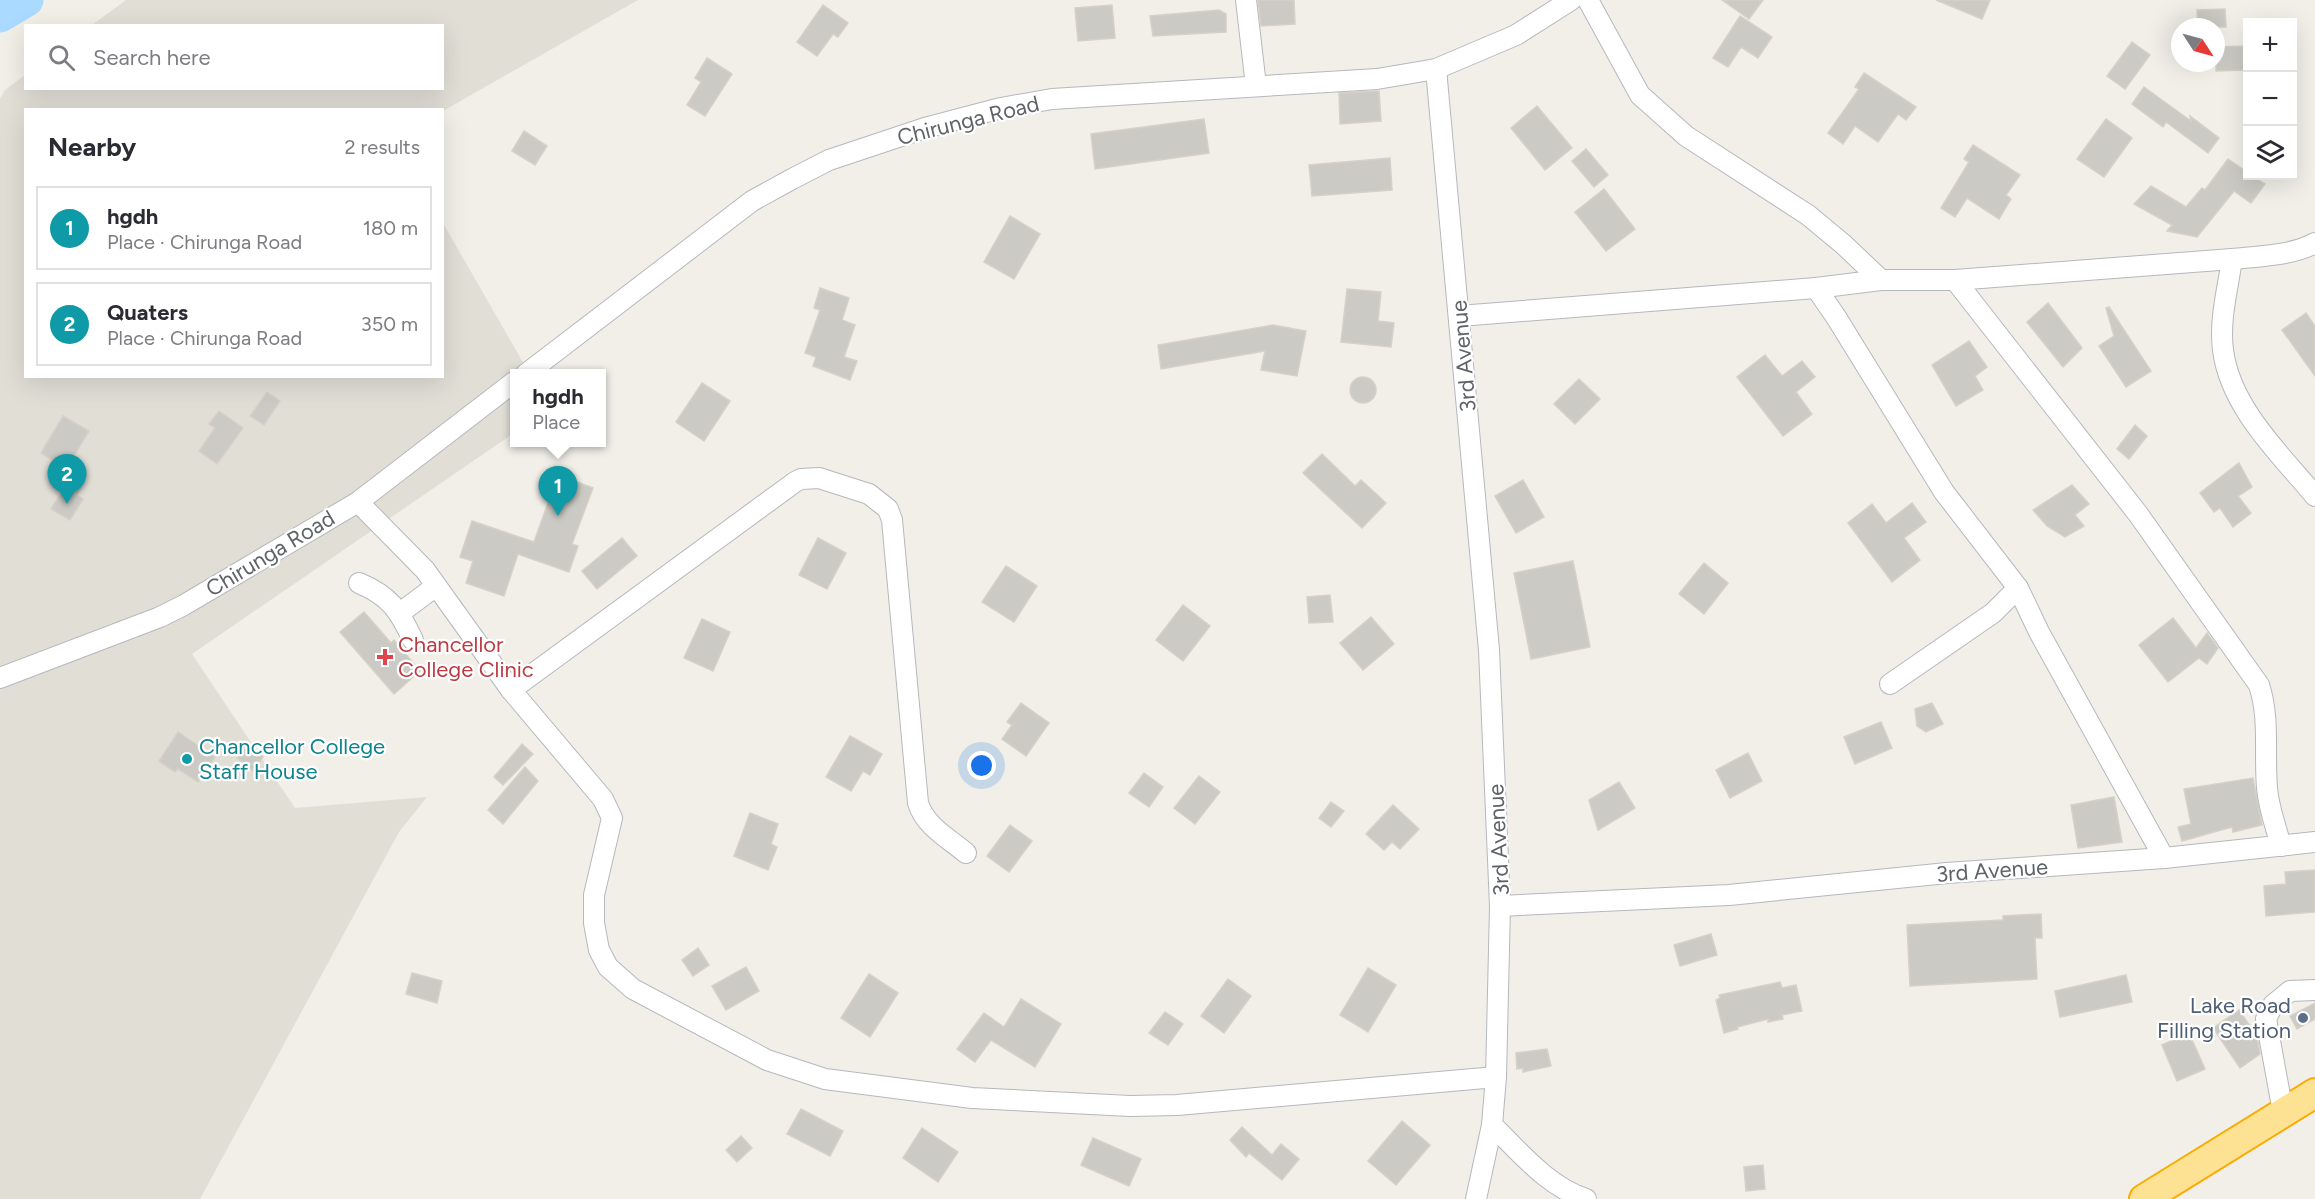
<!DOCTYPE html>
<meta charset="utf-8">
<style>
:root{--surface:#fff;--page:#f2f2f3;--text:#2b2b33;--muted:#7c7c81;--line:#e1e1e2;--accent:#ea4335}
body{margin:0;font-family:Figtree,sans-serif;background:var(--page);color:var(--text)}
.controls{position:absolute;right:18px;top:18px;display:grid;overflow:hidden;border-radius:0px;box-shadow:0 6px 24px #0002}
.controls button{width:54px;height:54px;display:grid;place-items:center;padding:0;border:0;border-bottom:2px solid var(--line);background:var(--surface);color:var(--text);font:30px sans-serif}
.compass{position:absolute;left:2171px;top:18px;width:54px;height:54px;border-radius:50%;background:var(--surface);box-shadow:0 6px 24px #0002;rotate:126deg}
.you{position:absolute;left:982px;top:766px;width:21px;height:21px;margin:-15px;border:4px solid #fff;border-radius:50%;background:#1a73e8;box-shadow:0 0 0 9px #1a73e833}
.badge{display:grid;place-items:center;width:39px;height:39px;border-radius:50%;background:var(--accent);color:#fff;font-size:20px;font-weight:700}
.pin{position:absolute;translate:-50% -50px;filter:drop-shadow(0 2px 3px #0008)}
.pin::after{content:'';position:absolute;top:32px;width:21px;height:18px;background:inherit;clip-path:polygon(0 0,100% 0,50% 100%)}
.popup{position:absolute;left:510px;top:369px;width:96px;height:78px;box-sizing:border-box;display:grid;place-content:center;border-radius:0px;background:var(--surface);filter:drop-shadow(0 2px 4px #0005);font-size:20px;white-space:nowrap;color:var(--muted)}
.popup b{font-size:22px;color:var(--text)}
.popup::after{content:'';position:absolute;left:50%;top:100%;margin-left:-12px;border:12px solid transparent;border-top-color:var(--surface)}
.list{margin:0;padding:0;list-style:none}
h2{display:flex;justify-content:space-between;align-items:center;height:78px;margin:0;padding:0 24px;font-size:26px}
h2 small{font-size:20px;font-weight:400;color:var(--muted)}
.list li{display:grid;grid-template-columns:39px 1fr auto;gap:18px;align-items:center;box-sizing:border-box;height:84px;margin:0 12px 12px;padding:0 12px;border:2px solid var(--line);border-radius:0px}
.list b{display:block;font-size:22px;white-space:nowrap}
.list p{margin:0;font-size:20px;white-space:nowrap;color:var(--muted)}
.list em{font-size:20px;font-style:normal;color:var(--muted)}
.icon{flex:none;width:33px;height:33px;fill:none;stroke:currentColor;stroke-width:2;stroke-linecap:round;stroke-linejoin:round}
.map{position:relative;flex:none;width:2315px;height:1199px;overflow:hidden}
.search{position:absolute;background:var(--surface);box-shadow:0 6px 24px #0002;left:24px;top:24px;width:420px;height:66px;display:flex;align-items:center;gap:15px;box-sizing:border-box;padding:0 21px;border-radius:0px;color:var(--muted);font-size:22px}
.panel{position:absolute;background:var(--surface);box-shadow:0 6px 24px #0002;left:24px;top:108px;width:420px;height:270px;border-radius:0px}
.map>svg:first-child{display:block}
.education{fill:#e1ded6}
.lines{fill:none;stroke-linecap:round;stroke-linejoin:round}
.river{stroke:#aadaff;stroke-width:33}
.building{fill:#cccac5;stroke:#d6d1c6;stroke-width:1.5}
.minor-casing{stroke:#b5b8bc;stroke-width:22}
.highway-casing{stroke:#f9ab00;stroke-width:32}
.minor{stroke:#fff;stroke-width:20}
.highway{stroke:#fde293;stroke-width:28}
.health-dot{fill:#e0444e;stroke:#fff;stroke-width:2}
.culture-dot{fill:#0f9aa8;stroke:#fff;stroke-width:2}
.service-dot{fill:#5c6f8a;stroke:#fff;stroke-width:2}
.labels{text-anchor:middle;stroke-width:4.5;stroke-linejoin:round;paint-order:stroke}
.street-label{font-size:22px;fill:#5f6368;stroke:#fff}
.health-label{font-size:22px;fill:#be3a42;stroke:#fff;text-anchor:start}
.culture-label{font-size:22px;fill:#0d838f;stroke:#fff;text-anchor:start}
.service-label{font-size:22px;fill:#4e5e75;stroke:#fff;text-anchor:end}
</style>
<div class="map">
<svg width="2315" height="1199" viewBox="0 0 2315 1199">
<rect width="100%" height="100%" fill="#f1efe8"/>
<polygon class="education" points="126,0 638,0 443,111 26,110 26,376 442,376 443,223 529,373 514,374 514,433 192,654 295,808 427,797 399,832 200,1199 0,1199 0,99 5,90 25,75 26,88 442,88 442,26 92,25"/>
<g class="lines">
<polyline class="river" points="0,16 27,0"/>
</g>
<g class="building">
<polygon points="1258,0 1294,0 1295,24 1261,26"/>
<polygon points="1722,0 1763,0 1749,19"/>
<polygon points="1936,0 1990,0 1982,19"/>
<polygon points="823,5 848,23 838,37 833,34 817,56 797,42"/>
<polygon points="1112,5 1115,38 1078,41 1075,8"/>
<polygon points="2225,9 2226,27 2198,27 2197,10"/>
<polygon points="1219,10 1226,14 1226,32 1153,36 1150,16"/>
<polygon points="1740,16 1772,37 1758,58 1741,47 1728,67 1713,58"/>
<polygon points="2132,42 2150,55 2125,89 2107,76"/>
<polygon points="2247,46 2247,70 2216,71 2216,47"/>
<polygon points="707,58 732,74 705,116 687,105 701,82 695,78"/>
<polygon points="1864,73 1916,107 1906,120 1898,114 1878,142 1855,126 1843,144 1828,133 1859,89 1855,87"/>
<polygon points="2144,87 2191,121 2190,116 2219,138 2208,153 2166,122 2163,127 2132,104"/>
<polygon points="1379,91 1381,121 1340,124 1339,93"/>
<polygon points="1537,106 1572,148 1545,170 1511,128"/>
<polygon points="1204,119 1209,153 1095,169 1091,134"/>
<polygon points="2106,119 2132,138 2104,177 2077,159"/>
<polygon points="524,131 547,146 535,165 512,151"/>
<polygon points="1973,145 2020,175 2006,195 2011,199 1999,219 1967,198 1955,217 1941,208 1969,162 1964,159"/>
<polygon points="1586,149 1608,175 1594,187 1572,161"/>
<polygon points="1390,158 1392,190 1312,196 1309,165"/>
<polygon points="2228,159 2247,172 2247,176 2252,176 2265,184 2251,203 2234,191 2197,237 2167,231 2172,225 2134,204 2151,186 2186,207 2202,188 2205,190"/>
<polygon points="1604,189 1635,229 1606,251 1575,212"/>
<polygon points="1010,216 1040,234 1014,279 984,262"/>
<polygon points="820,288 849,298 842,320 855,325 844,357 857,361 850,380 813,366 816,357 805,353 820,310 814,308"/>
<polygon points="1347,289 1381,292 1378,321 1394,323 1391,347 1341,342"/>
<polygon points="2048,303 2082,348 2063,367 2027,322"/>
<polygon points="2109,307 2151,371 2126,387 2099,346 2114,336 2106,308"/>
<polygon points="2306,313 2315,326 2315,376 2282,330"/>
<polygon points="1273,325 1306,331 1297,376 1261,370 1265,351 1161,369 1158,345"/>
<polygon points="1969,341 1987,367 1975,376 1983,390 1956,406 1932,365"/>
<polygon points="1765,355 1782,376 1802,361 1815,377 1796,392 1812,414 1783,436 1737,377"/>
<circle cx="1363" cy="390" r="13"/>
<polygon points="1579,379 1600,399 1575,424 1554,404"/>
<polygon points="702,383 730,401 704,441 676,422"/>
<polygon points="267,392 280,401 264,425 250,416"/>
<polygon points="219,411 243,428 217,464 199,451 215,428 209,424"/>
<polygon points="63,416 89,431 66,469 41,453"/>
<polygon points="2135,425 2147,436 2129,459 2117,449"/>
<polygon points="1322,454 1355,486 1361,480 1386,503 1362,528 1303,473"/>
<polygon points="2239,463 2252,487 2238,496 2251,513 2233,527 2220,508 2214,512 2200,493"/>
<polygon points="558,475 593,488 572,544 578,546 569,572 518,554 504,596 466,583 473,561 460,557 472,521 534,542"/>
<polygon points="69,480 81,488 77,495 83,499 70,520 51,509"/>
<polygon points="1523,480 1544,517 1516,533 1495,496"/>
<polygon points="2072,485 2089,504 2075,515 2084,526 2065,537 2047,526 2033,510"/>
<polygon points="1912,503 1926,522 1904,538 1920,560 1892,582 1848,523 1872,504 1886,523"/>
<polygon points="622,538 637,556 597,589 582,571"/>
<polygon points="818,538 846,553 827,589 799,575"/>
<polygon points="1573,561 1590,647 1531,659 1514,573"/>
<polygon points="1704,563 1728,583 1704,614 1679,594"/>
<polygon points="1006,566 1037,586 1014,622 982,602"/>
<polygon points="1330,595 1333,622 1309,623 1307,597"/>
<polygon points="1183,605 1210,626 1183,661 1156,640"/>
<polygon points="364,612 391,643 394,640 420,671 394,694 340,632"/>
<polygon points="1371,617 1394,644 1363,670 1340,643"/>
<polygon points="2173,618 2196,648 2207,633 2218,648 2207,664 2199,658 2168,682 2139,645"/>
<polygon points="702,619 730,632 713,671 684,658"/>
<polygon points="1021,703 1049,723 1026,756 1002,739 1012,725 1007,722"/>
<polygon points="1932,703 1943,724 1926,732 1917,726 1915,709"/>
<polygon points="1881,722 1892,748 1855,764 1844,737"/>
<polygon points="178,732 215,757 198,782 178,769 175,772 159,761"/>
<polygon points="850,736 882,754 870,775 863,771 851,791 826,777"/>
<polygon points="522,744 533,754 503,785 494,777"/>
<polygon points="248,745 263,757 253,771 237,758"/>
<polygon points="1748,753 1762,781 1730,798 1716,770"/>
<polygon points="525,767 538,781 503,824 488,810"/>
<polygon points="1144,773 1163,787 1149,807 1129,793"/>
<polygon points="1199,776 1220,792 1195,824 1174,808"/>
<polygon points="2253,778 2262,825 2233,832 2232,827 2182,841 2178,827 2191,824 2184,789"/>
<polygon points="1619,782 1635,808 1598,830 1589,800"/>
<polygon points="2114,797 2122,842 2078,848 2071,805"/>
<polygon points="1331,802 1344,811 1331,827 1319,818"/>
<polygon points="1393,805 1419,829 1400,849 1392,842 1384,850 1366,834"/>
<polygon points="750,813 778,824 771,844 777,847 768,870 734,856"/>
<polygon points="1010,825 1032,841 1009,872 987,856"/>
<polygon points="2315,870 2315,912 2266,916 2264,886 2286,884 2285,872"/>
<polygon points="2041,914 2042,938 2035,938 2037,979 1910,986 1907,925 2003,920 2003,916"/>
<polygon points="1711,934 1717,955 1680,966 1674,945"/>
<polygon points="698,948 709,965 693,976 682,960"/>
<polygon points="746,967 759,991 726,1010 712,986"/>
<polygon points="1368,968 1396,985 1368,1032 1340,1015"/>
<polygon points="412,973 442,981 437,1003 406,994"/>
<polygon points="869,974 898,993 870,1037 841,1018"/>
<polygon points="2126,975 2132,1002 2060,1017 2055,991"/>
<polygon points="1228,979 1251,996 1224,1033 1201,1016"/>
<polygon points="1780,982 1782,988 1796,985 1802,1011 1782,1015 1783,1019 1768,1022 1768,1019 1737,1027 1738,1029 1724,1033 1716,1000 1720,998 1719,995"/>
<polygon points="1021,999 1061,1024 1035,1067 991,1040 975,1062 957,1049 984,1013 1004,1027"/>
<polygon points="2315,1003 2315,1019 2297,1029 2290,1016"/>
<polygon points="2239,1010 2257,1036 2260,1054 2240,1068 2213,1028"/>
<polygon points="1165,1012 1183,1024 1168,1045 1149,1033"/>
<polygon points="2189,1033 2205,1069 2177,1081 2162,1045"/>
<polygon points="1547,1049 1551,1066 1523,1072 1523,1068 1517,1069 1516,1053"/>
<polygon points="801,1109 843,1131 830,1156 787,1134"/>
<polygon points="1402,1121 1430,1145 1396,1185 1368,1161"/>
<polygon points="1242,1127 1272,1155 1281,1144 1299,1159 1282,1180 1249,1153 1246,1157 1230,1140"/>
<polygon points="922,1128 958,1152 938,1182 903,1158"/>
<polygon points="741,1136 752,1148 737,1162 726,1150"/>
<polygon points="1093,1138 1141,1159 1129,1186 1081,1165"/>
<polygon points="1763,1165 1765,1189 1746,1191 1744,1167"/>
</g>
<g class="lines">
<defs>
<g id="minor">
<polyline points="1246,0 1256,86"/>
<polyline points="1588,0 1640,95 1686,136 1808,215 1843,244 1881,280"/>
<polyline points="1436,69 1489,650 1500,906 1496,1077 1492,1125 1476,1199"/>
<path d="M 2232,259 C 2228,288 2219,320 2223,350 C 2230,407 2280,454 2315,496"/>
<path d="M 1955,280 L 2138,514 L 2259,685 C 2270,718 2264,753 2267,787 C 2268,806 2276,827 2281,846"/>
<polyline points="1816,288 1836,317 1944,492 2018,588 2039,632 2164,858"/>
<path d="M 1459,316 L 1816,288 L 1881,280 L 1955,280 L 2232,259 C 2259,256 2291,256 2315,243"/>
<polyline points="526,374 752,201 792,179 829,160 925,128 1001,108 1052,99 1377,79 1436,69 1516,35 1571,0"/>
<polyline points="358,502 425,570 511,690 603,799 612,818 594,895 594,923 599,950 608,967 633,989 767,1060 825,1079 972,1098 1130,1106 1177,1105 1496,1077"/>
<path d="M 359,583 C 390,596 399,610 413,640"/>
<polyline points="400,613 436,586"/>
<polyline points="0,678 160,617 184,605 358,502 514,382"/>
<polyline points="1890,684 1993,613 2018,588"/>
<path d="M 511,690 L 795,482 L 801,479 L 819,478 L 869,494 L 888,509 L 892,520 L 918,803 C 925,826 948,838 966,853"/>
<polyline points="1500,906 1729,895 1947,873 2164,858 2315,842"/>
<polyline points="2283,1112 2266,1019 2273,1005 2290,991 2315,990"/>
<path d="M 1492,1125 C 1521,1153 1547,1186 1586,1199"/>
</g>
<polyline id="highway" points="2144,1199 2315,1093"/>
</defs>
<use href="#minor" class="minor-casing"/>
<use href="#highway" class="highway-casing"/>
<use href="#minor" class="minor"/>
<use href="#highway" class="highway"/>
</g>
<path class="health-dot" d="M382 648h6v6h6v6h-6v6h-6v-6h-6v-6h6z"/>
<circle class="culture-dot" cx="187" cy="759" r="6"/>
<circle class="service-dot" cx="2303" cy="1018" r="6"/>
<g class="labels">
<g class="street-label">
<text transform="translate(968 120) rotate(-14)" y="8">Chirunga Road</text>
<text transform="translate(1463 356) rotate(-95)" y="8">3rd Avenue</text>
<text transform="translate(270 553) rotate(-31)" y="8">Chirunga Road</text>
<text transform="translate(1498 840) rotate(-93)" y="8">3rd Avenue</text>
<text transform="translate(1992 870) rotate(-4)" y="8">3rd Avenue</text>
</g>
<g class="health-label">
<text x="398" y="652">Chancellor<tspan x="398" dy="25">College Clinic</tspan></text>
</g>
<g class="culture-label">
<text x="199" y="754">Chancellor College<tspan x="199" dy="25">Staff House</tspan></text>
</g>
<g class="service-label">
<text x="2291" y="1013">Lake Road<tspan x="2291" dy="25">Filling Station</tspan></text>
</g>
</g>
</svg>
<div class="controls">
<button>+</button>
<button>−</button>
<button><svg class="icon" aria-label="layers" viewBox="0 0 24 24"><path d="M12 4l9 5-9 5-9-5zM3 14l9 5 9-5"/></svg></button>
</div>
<svg class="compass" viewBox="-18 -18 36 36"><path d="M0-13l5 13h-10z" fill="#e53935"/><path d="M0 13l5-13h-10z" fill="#7c7c81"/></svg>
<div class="you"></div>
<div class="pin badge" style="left:558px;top:516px;background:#0f9aa8">1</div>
<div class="popup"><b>hgdh</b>Place</div>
<div class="pin badge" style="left:67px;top:504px;background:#0f9aa8">2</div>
<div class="search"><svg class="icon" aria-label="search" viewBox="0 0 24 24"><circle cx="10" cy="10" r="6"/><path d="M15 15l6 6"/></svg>Search here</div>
<section class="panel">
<h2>Nearby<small>2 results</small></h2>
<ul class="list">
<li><span class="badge" style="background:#0f9aa8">1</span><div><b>hgdh</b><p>Place · Chirunga Road</p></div><em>180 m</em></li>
<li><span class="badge" style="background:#0f9aa8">2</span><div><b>Quaters</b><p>Place · Chirunga Road</p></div><em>350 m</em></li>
</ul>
</section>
</div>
